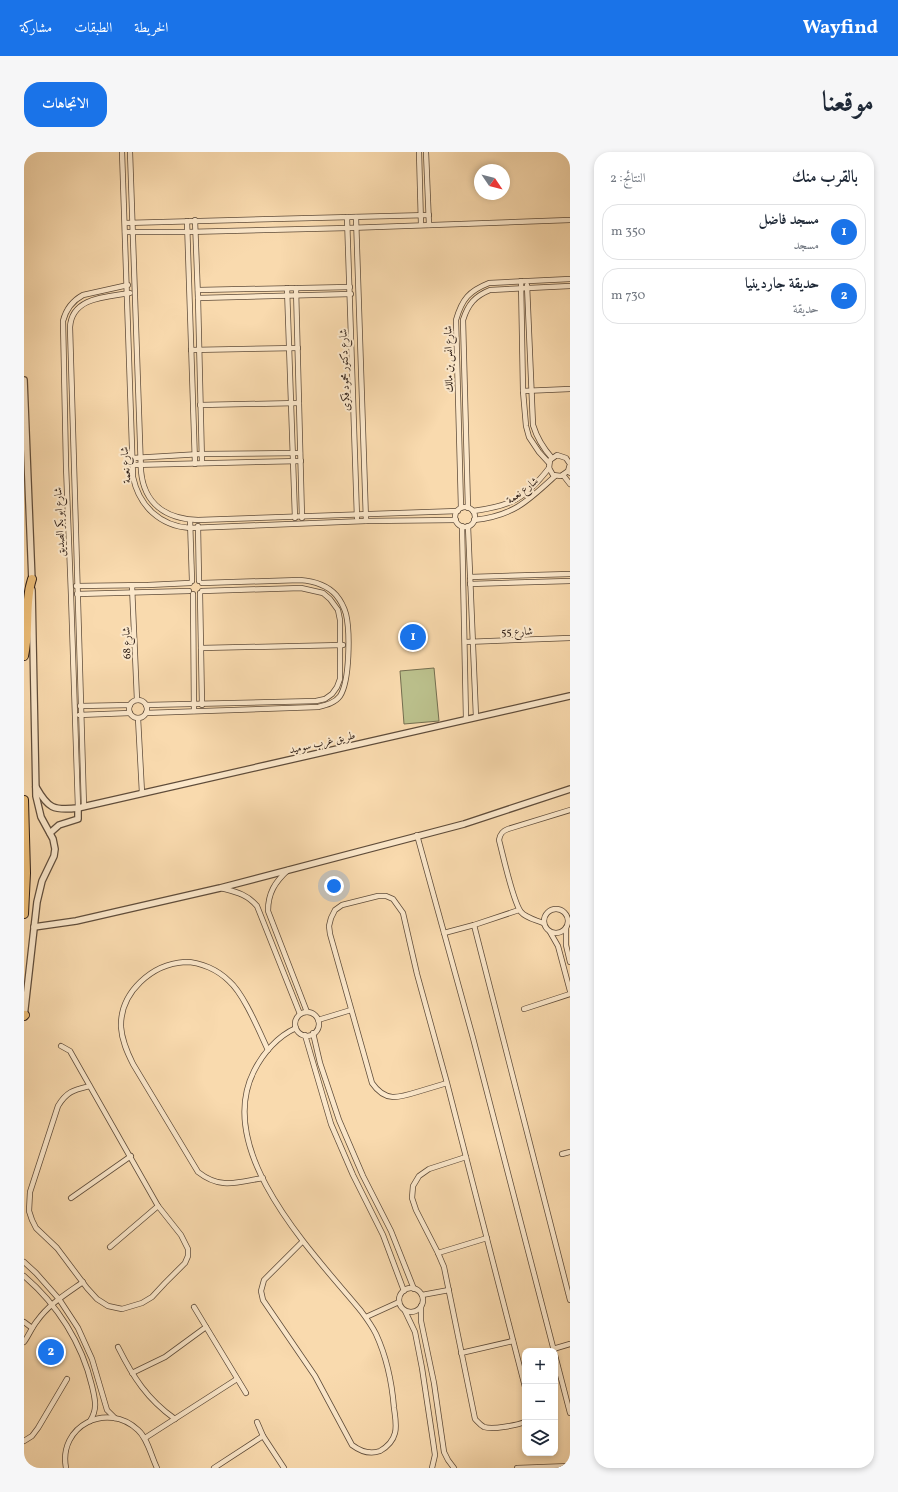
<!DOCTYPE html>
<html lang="ar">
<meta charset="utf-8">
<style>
:root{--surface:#fff;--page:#f6f6f7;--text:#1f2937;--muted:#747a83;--line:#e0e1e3;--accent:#1a73e8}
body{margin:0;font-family:Vollkorn,Amiri,serif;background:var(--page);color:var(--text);direction:rtl}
.controls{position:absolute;right:12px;bottom:12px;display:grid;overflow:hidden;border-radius:8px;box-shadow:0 2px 6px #0003}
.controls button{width:36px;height:36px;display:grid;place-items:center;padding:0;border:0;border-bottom:1px solid var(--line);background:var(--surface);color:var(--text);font:20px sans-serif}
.compass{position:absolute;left:450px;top:12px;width:36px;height:36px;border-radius:50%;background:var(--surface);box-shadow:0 2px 6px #0003;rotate:125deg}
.you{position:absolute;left:310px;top:734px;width:14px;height:14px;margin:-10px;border:3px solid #fff;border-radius:50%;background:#1a73e8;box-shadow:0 0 0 6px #1a73e833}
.badge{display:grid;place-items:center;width:26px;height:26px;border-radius:50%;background:var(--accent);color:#fff;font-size:13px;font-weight:700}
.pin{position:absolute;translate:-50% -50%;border:2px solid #fff;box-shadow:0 1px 4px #0006}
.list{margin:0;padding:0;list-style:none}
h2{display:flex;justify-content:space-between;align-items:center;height:52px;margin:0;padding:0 16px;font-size:17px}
h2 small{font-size:13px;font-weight:400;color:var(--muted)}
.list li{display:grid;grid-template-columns:26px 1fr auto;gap:12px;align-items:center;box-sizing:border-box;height:56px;margin:0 8px 8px;padding:0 8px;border:1px solid var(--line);border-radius:16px}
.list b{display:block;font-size:15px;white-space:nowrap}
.list p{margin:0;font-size:13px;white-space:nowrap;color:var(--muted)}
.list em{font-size:13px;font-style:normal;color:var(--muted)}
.icon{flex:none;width:22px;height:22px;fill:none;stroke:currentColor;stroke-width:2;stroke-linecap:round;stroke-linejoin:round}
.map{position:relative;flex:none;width:546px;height:1316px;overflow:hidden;direction:ltr;border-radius:16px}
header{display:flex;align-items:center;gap:24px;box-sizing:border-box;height:56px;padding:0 20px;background:var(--accent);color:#fff}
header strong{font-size:19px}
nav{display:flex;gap:22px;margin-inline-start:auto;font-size:14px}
.intro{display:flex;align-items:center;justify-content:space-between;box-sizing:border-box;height:96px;padding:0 24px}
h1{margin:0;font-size:28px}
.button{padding:10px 18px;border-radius:16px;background:var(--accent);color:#fff;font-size:14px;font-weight:700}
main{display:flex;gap:24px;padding:0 24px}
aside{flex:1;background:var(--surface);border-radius:16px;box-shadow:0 2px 6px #0003}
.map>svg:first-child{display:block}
.green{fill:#bbc08c;stroke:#746e50}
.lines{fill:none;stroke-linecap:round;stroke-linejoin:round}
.minor-casing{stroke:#5f4c3a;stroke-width:6}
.tertiary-casing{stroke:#5f4c3a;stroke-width:8}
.trunk-casing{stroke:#2c1c14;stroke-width:10}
.minor{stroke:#fbe7ca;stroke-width:4.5}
.tertiary{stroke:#fbe7ca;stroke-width:5.5}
.trunk{stroke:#ecbd77;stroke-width:8}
.labels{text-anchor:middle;stroke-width:4;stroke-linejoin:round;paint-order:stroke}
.street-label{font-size:11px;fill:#2c1c14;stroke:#fbe7ca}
</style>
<header>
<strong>Wayfind</strong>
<nav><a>الخريطة</a><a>الطبقات</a><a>مشاركة</a></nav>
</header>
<div class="intro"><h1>موقعنا</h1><a class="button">الاتجاهات</a></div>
<main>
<aside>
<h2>بالقرب منك<small>النتائج: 2</small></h2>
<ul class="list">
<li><span class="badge">1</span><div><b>مسجد فاضل</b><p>مسجد</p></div><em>350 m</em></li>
<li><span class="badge">2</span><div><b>حديقة جاردينيا</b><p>حديقة</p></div><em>730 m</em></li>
</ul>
</aside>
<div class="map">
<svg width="546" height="1316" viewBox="0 0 546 1316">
<rect width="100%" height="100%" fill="#f9daae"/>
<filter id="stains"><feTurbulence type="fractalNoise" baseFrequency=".005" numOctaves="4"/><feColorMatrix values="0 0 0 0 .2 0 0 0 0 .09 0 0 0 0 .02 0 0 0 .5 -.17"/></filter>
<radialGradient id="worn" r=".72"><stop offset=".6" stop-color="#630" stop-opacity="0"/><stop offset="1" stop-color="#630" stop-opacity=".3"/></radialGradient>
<polygon class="green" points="410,516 415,569 380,572 376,519"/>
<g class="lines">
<defs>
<g id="minor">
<path d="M 98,0 L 109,325 C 115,354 136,374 166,376 L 342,369 L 432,368"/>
<path d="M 106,0 L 117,319 C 120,352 142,367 174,368 L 434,359"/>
<polyline points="395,0 397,73"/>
<polyline points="402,0 405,73"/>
<polyline points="323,65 333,366"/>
<polyline points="332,65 342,369"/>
<polyline points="171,68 174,146 178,311"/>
<polyline points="163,69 171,312"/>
<polyline points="101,71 405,63"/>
<polyline points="101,80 163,80 324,76 546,68"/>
<polyline points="497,129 499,239 502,274 505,285 515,300 525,311"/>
<path d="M 503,133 L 509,273 C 513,286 519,296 528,306"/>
<polyline points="263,136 271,366"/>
<polyline points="272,136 278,366"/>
<polyline points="174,138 326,135"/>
<polyline points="174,146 327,142"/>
<polyline points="167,198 274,196"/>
<polyline points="499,239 546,237"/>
<polyline points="176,253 275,251"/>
<polyline points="109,306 177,302 276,301"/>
<polyline points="109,313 277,309"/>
<polyline points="544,319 537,324 529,323 525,316 526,308 533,303 542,306 546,312 544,319 546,321"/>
<polyline points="539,323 546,332"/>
<circle cx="441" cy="365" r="10"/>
<path d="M 437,356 L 432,168 C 438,147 445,139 465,131 L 546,127"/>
<path d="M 444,356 L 439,168 C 444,152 451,144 466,138 L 546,134"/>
<path d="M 449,359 C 487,354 501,347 525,316"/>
<polyline points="166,368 168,429"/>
<path d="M 450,368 C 489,364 504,349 531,324"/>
<polyline points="174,374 175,429"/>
<polyline points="438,374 442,567"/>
<polyline points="444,374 452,565"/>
<polyline points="446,425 546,422"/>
<polyline points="446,432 546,429"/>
<polyline points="52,434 124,433 166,431"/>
<polyline points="108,434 113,548"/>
<polyline points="176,441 178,553"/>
<polyline points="53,442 165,439"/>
<polyline points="169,442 170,559"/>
<polyline points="441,490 546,486"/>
<polyline points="177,496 319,493"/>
<circle cx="114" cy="557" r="9"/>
<polyline points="122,553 292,549 301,547 308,542 313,535 316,527 316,468 314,458 306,447 299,441 277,436 178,439"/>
<polyline points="56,554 106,553"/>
<path d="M 122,561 L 294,555 C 302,553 311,551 316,544 C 326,529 326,479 322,462 C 320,455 317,449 312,443 C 303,433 289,429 276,428 L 178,431"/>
<polyline points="55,563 106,561"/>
<polyline points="114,566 118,641"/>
<path d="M 60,655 L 46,175 C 48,145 82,145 106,141"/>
<path d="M 54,656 L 47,443 L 42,314 L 39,169 C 42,157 48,149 59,143 L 104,133"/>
<polyline points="393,683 449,886 530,1199"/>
<path d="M 264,718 C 251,730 244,741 244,759 L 283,860"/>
<path d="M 197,736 C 212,740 223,742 233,754 L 276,862"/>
<circle cx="532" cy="769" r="12"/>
<path d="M 519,771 C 512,768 502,766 497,760 C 489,750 479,703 475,688 C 476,682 478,679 484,677 L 546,658"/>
<polyline points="450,773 546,1148"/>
<polyline points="542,776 542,793 546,810"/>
<polyline points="526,780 534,794 546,839"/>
<polyline points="420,781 450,773 495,758"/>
<polyline points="500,857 546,842"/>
<circle cx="283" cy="872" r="12"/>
<polyline points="294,868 327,858"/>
<path d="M 272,876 C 254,884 239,901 230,919 C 189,1000 290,1102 337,1159 C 343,1167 348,1174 352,1182 C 363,1206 368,1231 370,1256 C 371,1264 373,1273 371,1281 C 369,1289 363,1295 356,1299 C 345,1303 336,1299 328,1293 L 291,1224 L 239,1148 L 237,1139 L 240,1128 L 279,1089"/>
<polyline points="289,881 296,911 315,968 339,1024 367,1079 390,1137"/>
<polyline points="281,883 307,972 329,1023 359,1083 380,1139"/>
<path d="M 37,894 L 46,899 L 134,1054 L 157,1083 L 164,1097 L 164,1104 L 161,1111 L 141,1131 L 128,1145 L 118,1151 L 98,1157 L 84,1154 L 73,1147 L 63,1136 L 33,1096 L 12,1076 L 8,1068 L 5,1059 L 6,1040 L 34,954 C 43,939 50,938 66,934"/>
<path d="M 423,931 C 413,934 403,937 393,940 C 374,946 361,950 348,931 L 306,782 L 305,774 L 307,766 L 311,758 L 318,753 L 354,744 L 362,744 L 369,747 L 379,761 L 393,822 L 423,931 L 501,1235"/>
<polyline points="538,1002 546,1000"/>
<path d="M 442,1005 L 405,1017 L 395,1024 L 389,1034 L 388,1046 L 392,1058 L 414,1101 L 420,1115 L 451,1267 C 454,1270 456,1273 460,1275 C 469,1278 493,1273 501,1270"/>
<path d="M 239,1026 C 213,1030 197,1038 174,1020 L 109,912 C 103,900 98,889 97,875 C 96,840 128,812 161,810 C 177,810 194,818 205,829 C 220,842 235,879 244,898"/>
<polyline points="47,1046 107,1004"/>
<polyline points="86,1095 134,1054"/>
<polyline points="414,1101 463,1086"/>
<polyline points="0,1110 12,1121 35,1147 54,1176 68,1207 83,1258 91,1266"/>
<path d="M 0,1124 C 33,1152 58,1191 68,1234 C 71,1247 74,1257 66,1269"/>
<circle cx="387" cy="1148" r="12"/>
<polyline points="398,1143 425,1138"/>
<polyline points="397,1154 397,1169 410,1231 420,1300 424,1308 430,1316"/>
<polyline points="170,1155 222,1241"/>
<polyline points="381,1159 391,1180 398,1216 409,1289 411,1303 408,1316"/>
<polyline points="342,1165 375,1150"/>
<polyline points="0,1170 8,1176"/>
<path d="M 0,1190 C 5,1183 8,1175 13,1169 C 25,1152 42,1142 59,1130"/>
<path d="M 94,1195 C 109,1225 123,1247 151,1267"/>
<polyline points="529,1197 546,1192"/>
<polyline points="437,1201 489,1189"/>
<polyline points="531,1203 546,1261"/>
<polyline points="108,1221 141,1205 182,1175"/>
<polyline points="233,1270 239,1284 260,1316"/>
<polyline points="121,1286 213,1227"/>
<polyline points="0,1289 8,1284 14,1276 43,1227"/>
<path d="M 42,1316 C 34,1274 83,1249 114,1278 C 124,1287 127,1304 133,1316"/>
<polyline points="190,1316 239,1284"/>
<polyline points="493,1316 546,1314"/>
</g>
<g id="tertiary">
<polyline points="0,228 8,429"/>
<path d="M 12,635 C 24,656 29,659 54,656 L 546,544"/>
<polyline points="26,681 35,673 54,667 54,656"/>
<polyline points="10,775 52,769 196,736 440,672 546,637"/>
<polyline points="0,865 13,750 18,729 30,704 31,697 29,687 17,665 12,644 8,438"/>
</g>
<g id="trunk">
<path d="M 0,504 C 6,478 0,451 8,427"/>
<polyline points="0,648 2,721 0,762"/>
<polyline points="0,864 1,863"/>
</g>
</defs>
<use href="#minor" class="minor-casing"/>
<use href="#tertiary" class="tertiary-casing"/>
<use href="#trunk" class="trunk-casing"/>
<use href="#minor" class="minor"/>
<use href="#tertiary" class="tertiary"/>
<use href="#trunk" class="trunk"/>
</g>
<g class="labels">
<g class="street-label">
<text transform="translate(424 207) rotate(-91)" y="4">شارع انس بن مالك</text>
<text transform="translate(320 218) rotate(-92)" y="4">شارع دكتور محمود فكرى</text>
<text transform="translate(101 313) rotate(-95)" y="4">شارع نعمة</text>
<text transform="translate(498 338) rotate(-37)" y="4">شارع نعمة</text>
<text transform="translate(35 370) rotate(-93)" y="4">شارع ابو بكر الصديق</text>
<text transform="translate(493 479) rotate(-2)" y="4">شارع 55</text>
<text transform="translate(102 491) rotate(-92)" y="4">شارع 68</text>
<text transform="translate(298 590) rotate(-13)" y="4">طريق غرب سوميد</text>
</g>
</g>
<rect width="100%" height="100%" filter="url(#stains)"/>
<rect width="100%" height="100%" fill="url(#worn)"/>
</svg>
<div class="controls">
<button>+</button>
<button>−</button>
<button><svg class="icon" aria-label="layers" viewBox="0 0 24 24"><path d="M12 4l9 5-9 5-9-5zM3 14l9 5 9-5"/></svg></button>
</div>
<svg class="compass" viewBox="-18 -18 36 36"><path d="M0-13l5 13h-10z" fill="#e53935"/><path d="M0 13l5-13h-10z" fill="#747a83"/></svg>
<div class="you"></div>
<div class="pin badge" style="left:389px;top:485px">1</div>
<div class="pin badge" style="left:27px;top:1200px">2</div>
</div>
</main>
